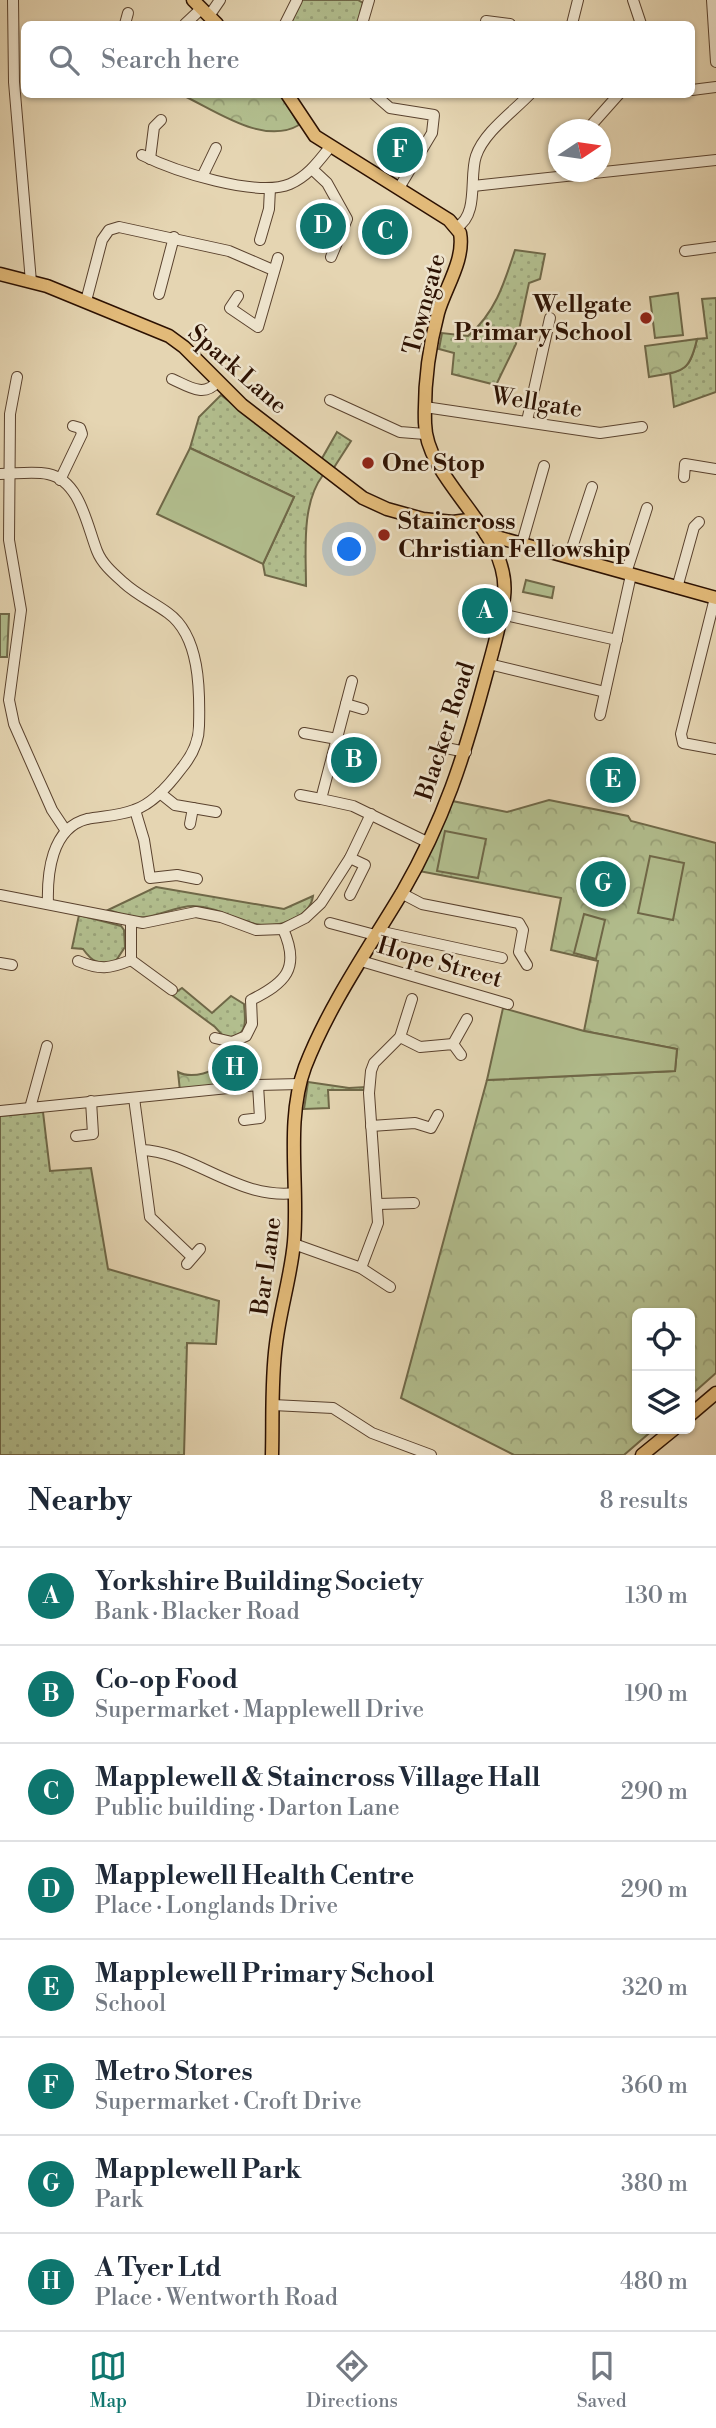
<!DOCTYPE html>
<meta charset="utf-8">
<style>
:root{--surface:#fff;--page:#f6f6f7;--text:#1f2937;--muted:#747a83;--line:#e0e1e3;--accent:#0f766e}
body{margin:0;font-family:"Libre Bodoni",serif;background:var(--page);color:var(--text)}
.controls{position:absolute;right:21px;bottom:21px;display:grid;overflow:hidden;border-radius:10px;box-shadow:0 2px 5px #0004}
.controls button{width:63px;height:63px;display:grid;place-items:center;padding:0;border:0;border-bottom:2px solid var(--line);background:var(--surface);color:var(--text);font:35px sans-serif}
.compass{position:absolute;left:548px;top:119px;width:63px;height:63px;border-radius:50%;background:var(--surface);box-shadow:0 2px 5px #0004;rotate:77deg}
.you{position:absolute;left:350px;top:550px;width:24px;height:24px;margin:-18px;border:5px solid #fff;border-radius:50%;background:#1a73e8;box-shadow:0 0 0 10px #1a73e833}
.badge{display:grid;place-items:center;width:46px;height:46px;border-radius:50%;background:var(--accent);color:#fff;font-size:23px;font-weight:700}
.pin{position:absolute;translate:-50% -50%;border:4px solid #fff;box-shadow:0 2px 7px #0006}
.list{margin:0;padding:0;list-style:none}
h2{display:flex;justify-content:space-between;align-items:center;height:91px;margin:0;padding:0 28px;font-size:30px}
h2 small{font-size:23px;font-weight:400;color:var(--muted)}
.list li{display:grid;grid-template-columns:46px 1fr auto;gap:21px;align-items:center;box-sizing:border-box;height:98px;padding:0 28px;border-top:2px solid var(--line)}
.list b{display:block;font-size:26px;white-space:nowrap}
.list p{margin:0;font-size:23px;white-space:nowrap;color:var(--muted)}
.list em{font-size:23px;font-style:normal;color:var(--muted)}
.icon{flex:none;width:38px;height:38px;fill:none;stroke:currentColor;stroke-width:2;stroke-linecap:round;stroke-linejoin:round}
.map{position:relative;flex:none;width:716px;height:1455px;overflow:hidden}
.search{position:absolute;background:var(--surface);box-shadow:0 2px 5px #0004;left:21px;right:21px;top:21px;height:77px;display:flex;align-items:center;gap:18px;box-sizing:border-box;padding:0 24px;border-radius:10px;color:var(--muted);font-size:26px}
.sheet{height:875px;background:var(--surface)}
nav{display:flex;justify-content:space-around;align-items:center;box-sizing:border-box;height:98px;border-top:2px solid var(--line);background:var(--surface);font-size:19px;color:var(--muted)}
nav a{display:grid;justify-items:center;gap:4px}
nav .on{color:var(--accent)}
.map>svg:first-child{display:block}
.grass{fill:url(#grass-dots);stroke:#6f6848;stroke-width:2}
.forest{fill:url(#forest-crowns);stroke:#6f6848;stroke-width:2}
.garden{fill:#b2be8e;stroke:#6f6848;stroke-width:2}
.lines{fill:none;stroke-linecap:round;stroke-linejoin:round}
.minor-casing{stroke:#5a422e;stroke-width:12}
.major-casing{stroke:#2c1102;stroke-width:15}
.minor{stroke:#eee4cd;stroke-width:10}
.major{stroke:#e2ba79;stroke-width:12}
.poi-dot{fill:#8f2418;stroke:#eee4cd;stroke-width:2.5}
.labels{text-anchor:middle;stroke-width:5;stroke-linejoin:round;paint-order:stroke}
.street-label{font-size:24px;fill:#2c1102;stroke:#eee4cd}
.poi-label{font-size:24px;font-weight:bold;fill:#2c1102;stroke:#eee4cd;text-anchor:start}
</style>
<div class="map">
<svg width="716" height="1455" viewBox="0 0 716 1455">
<defs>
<pattern id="grass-dots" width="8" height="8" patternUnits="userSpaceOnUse" patternTransform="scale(1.75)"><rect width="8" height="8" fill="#b2be8e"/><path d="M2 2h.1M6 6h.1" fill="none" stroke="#99a279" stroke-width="1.8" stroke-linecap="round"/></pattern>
<pattern id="forest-crowns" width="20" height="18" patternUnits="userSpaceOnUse" patternTransform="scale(1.75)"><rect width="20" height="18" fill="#b2be8e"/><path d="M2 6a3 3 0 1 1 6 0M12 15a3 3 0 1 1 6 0" fill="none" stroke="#99a279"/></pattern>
</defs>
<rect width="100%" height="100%" fill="#e5d5b2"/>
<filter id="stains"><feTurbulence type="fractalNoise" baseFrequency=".00286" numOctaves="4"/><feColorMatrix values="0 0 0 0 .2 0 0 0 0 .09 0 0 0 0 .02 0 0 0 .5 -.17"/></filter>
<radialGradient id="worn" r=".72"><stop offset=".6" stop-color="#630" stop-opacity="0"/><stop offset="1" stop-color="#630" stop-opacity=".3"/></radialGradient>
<g class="grass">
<polygon points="302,0 358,0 363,3 358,24 290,24"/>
<path d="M 515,250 L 545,254 L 540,279 L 529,283 L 516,344 L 496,385 L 452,374 L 454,353 L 439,349 L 442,333 L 468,336 C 495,313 504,284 515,250 Z"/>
<path d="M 716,298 L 716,392 L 674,407 L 670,373 C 691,369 692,358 697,339 L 707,338 L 702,299 Z"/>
<path d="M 221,395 L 323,475 C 301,504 306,551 306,586 L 265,575 L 263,564 L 294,497 L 190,448 L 199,417 Z"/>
<polygon points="337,432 351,441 333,469 321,460"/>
<path d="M 156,887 L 284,909 L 313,896 C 310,919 275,929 255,924 C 232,919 219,907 193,906 C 173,906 154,920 134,917 C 125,916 116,912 108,910 Z"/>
<path d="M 79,915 L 121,926 L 124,930 L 125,947 L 115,962 C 98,964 93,963 83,949 L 72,948 Z"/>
<path d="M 182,988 L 212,1013 L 231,996 L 244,1004 C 245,1019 248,1029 235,1038 L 225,1038 L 215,1027 L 172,995 Z"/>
<polygon points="308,1082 349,1088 365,1087 364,1090 328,1090 329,1108 304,1109"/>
<polygon points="43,1112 50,1171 91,1168 108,1269 219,1301 216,1344 187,1343 184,1455 0,1455 0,1116"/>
</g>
<g class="forest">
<path d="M 182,95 L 282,95 L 299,125 C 263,146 215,110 182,95 Z"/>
<path d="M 697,339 C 689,374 682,371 649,377 L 645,346 Z"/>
<polygon points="0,614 9,614 7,657 0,657"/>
<polygon points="549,800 628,816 631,821 716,843 716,1373 690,1396 690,1313 637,1313 637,1429 654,1429 624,1455 514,1455 401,1398 487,1080 675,1071 677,1049 584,1031 598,961 551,950 561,898 419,871 452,801 507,812"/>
<path d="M 230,1046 L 238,1054 L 236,1058 L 230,1058 L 225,1083 L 180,1091 L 178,1072 C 191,1079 217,1073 224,1060 L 224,1048 Z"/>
</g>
<g class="garden">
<polygon points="678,293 683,335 655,338 650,297"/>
<polygon points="190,448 294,497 263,564 157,514"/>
<polygon points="526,580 554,587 552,598 523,592"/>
<polygon points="445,831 486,839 478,878 437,871"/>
<polygon points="650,856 684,863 673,920 638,913"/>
<polygon points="584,914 605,920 596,959 574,953"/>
<polygon points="503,1008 584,1031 677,1049 675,1071 487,1080"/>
</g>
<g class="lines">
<defs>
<g id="minor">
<polyline points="13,0 14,82 31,282"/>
<polyline points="633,0 641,24"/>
<polyline points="712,0 716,62"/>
<polyline points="209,16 220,0"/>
<polyline points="125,24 128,13"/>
<polyline points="185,24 201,9"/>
<polyline points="285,24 297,0"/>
<polyline points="362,24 369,0"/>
<polyline points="486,24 486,21 510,24"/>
<polyline points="572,24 578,0"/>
<polyline points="692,90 716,87"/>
<polyline points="374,94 390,108 434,115 432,133 399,188"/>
<polyline points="587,130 619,94"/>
<path d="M 142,155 C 174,171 257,198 290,184 C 308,176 318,162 330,147"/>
<polyline points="150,159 154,127 161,120"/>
<polyline points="312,169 327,183 347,219 331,257"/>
<polyline points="203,175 216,148"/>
<polyline points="473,186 716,160"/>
<path d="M 457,227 C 479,215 469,176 476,156 C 484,132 513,112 530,94"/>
<polyline points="260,240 269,209 270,188"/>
<polyline points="685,251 716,247"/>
<polyline points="159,294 174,237"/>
<polyline points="238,296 230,308 258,327 278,258"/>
<polyline points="86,301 102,240 109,230 119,227 229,251 273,270"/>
<polyline points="17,377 10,414 9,540 21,610 9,700 14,724 52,810 66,831"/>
<path d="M 172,379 C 188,386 204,398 217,382"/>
<polyline points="330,400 400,432 425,434"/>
<polyline points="425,407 600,433 642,427"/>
<polyline points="527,421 550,318"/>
<path d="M 0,474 C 15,474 33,471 48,474 C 80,480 87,526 97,551 C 102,564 114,574 124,583 C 137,595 153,602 168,613 C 200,636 200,690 199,726 C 199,743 191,757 181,769 C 169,785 153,804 134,810 C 119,816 102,816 87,819 C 51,828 47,874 48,904"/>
<polyline points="684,477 685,464 716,469"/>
<polyline points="60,480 82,434 80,428 73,426"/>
<polyline points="522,543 544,466"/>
<polyline points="569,557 592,487"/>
<polyline points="626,573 647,508"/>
<polyline points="677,588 694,527 699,522"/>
<polyline points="715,598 681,734 683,743 716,749"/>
<polyline points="501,614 617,640"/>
<polyline points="489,664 605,692"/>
<polyline points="352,681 321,799 353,806 427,842"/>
<polyline points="346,704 363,709"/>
<polyline points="600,715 631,575"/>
<polyline points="304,733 337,739"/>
<polyline points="441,747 466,752"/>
<polyline points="160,793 175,805 216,812"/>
<polyline points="300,795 321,799"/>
<polyline points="135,810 144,840 150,878 177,875 197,879"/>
<polyline points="190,824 193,808"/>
<polyline points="350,858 365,865 350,895"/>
<polyline points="401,893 422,904 519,923 523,930 519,952 527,965"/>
<polyline points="0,895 143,923 196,912 221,917 256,930 283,929 305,918 321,903 350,858 371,814"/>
<polyline points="131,921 131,960 172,990"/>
<polyline points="330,923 375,935"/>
<polyline points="378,931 502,958"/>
<path d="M 78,961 C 100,970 109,969 131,960"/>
<polyline points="361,961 508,1004"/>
<polyline points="0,963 12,965"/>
<polyline points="400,1037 420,1047 453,1044 461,1055"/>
<path d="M 215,1038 L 232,1042 L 246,1036 L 252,1024 L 251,1000 C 285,983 301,969 283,929"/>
<polyline points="453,1044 467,1019"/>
<polyline points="134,1098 150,1217 192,1257"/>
<polyline points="30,1108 47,1046"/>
<polyline points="0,1111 258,1085 300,1084"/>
<polyline points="244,1120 260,1118 258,1085"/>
<polyline points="371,1126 415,1123 431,1128 438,1115"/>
<polyline points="76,1136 93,1134 91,1101"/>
<path d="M 141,1150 C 192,1151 237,1200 295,1193"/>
<polyline points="378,1204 414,1203"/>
<polyline points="294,1244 361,1268 390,1287"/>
<polyline points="187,1264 200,1249"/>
<polyline points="361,1268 378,1223 369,1093 371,1071 374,1063 400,1037 412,999"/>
<polyline points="273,1405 333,1408 372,1433 431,1455"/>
</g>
<g id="major">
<polyline points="193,0 217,24"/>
<polyline points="0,274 47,286 169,336 184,347 242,405 363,498 387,509 423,519 453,522 476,519"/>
<polyline points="486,534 716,598"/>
<polyline points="690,1415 716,1393"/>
<path d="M 272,1455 C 273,1418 271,1381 276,1344 C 280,1310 291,1276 294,1242 C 299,1186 285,1121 305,1067 C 329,1005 369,948 403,891 C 444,820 464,757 485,679 C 492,653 501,625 504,597 C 512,531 426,483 425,423 C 424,388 429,347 438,313 C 445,288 465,260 460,233 L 449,220 L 315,136 L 287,94"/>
<polyline points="642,1455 674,1429"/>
</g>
</defs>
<use href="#minor" class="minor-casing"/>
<use href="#major" class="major-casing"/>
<use href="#minor" class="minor"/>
<use href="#major" class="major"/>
</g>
<g class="poi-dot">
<circle cx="646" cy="318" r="7"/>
<circle cx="368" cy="463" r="7"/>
<circle cx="384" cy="535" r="7"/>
</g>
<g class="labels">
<g class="street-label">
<text transform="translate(424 304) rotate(-75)" y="8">Towngate</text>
<text transform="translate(238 369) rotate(41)" y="8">Spark Lane</text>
<text transform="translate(537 402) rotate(9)" y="8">Wellgate</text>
<text transform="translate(445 731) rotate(-72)" y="8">Blacker Road</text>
<text transform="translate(440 962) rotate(16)" y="8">Hope Street</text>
<text transform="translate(266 1266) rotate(-82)" y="8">Bar Lane</text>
</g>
<g class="poi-label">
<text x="632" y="312" text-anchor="end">Wellgate<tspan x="632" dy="28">Primary School</tspan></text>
<text x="382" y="471">One Stop</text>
<text x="398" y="529">Staincross<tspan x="398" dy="28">Christian Fellowship</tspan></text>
</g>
</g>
<rect width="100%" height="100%" filter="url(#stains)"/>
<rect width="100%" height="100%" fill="url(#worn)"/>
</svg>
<div class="controls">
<button><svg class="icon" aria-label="locate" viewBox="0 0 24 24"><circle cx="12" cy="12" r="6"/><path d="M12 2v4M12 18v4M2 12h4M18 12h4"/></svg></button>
<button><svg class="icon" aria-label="layers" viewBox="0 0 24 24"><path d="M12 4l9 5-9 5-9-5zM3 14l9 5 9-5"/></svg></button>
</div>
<svg class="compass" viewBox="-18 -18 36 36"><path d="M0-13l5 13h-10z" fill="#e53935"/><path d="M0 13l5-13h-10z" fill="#747a83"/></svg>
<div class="you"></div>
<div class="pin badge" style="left:485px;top:611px">A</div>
<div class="pin badge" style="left:354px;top:760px">B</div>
<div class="pin badge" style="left:385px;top:232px">C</div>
<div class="pin badge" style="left:323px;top:226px">D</div>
<div class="pin badge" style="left:613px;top:780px">E</div>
<div class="pin badge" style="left:400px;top:150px">F</div>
<div class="pin badge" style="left:603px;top:884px">G</div>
<div class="pin badge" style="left:235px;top:1068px">H</div>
<div class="search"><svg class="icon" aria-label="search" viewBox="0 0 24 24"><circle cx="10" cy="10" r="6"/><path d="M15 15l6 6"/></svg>Search here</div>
</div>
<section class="sheet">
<h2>Nearby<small>8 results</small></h2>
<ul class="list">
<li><span class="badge">A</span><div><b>Yorkshire Building Society</b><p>Bank · Blacker Road</p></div><em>130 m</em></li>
<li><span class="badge">B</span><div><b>Co-op Food</b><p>Supermarket · Mapplewell Drive</p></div><em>190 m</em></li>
<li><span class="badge">C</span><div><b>Mapplewell &amp; Staincross Village Hall</b><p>Public building · Darton Lane</p></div><em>290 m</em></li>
<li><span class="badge">D</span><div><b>Mapplewell Health Centre</b><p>Place · Longlands Drive</p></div><em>290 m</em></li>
<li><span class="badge">E</span><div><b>Mapplewell Primary School</b><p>School</p></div><em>320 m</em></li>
<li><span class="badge">F</span><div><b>Metro Stores</b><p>Supermarket · Croft Drive</p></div><em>360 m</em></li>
<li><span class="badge">G</span><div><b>Mapplewell Park</b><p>Park</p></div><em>380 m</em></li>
<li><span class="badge">H</span><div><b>A Tyer Ltd</b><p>Place · Wentworth Road</p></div><em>480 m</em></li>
</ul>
</section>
<nav>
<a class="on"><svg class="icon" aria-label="map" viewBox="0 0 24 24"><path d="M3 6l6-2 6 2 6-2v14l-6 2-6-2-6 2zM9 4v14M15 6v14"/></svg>Map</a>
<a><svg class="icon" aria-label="directions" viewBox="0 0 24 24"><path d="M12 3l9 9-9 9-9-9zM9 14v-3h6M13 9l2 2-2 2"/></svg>Directions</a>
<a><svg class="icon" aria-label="saved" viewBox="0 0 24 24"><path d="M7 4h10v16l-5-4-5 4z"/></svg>Saved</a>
</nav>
